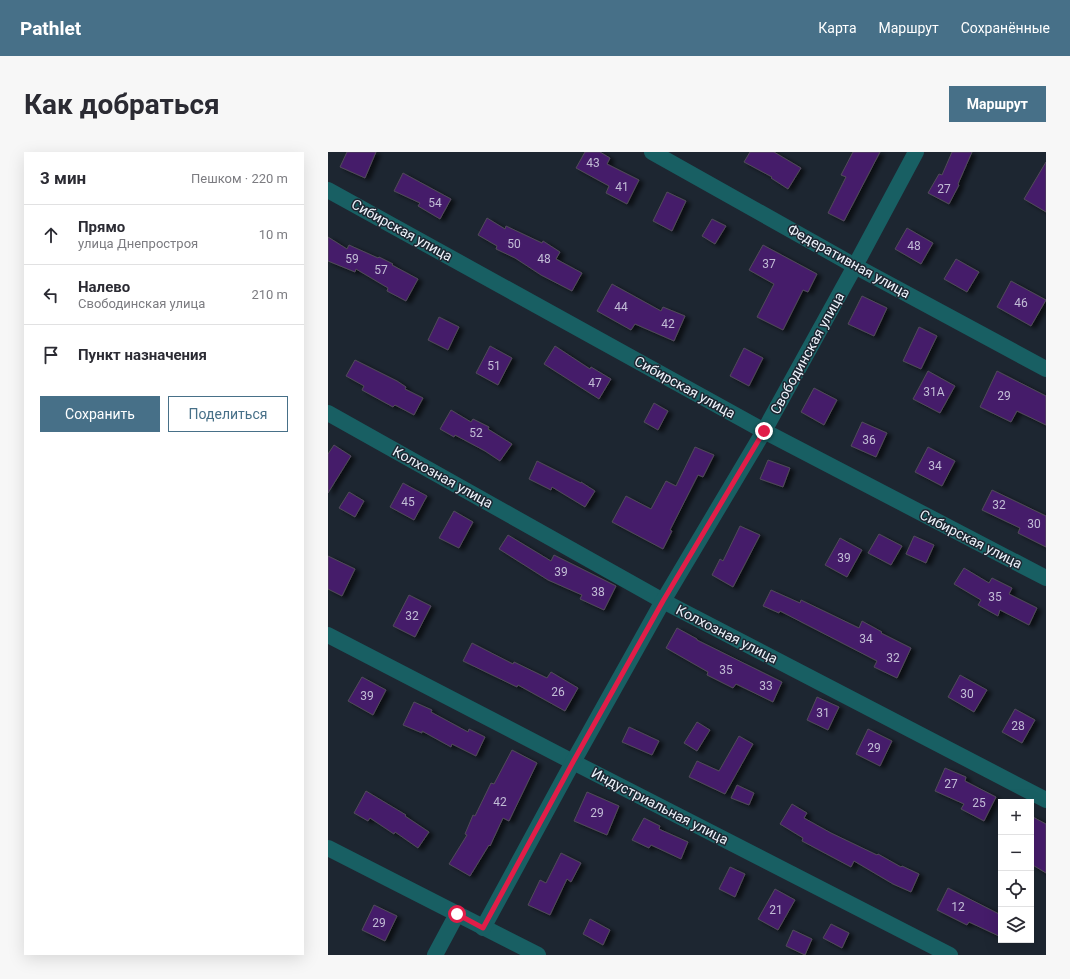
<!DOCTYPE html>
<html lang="ru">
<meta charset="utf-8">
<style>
:root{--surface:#fff;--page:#f7f7f7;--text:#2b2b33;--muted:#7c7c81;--line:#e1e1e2;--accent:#477088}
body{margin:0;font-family:Roboto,sans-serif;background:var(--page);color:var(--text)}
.controls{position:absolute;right:12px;bottom:12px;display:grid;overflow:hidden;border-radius:0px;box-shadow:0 4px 16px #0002}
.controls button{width:36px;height:36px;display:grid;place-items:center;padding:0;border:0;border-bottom:1px solid var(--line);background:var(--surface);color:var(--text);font:20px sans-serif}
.stop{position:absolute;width:12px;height:12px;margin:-9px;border:3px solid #e11d48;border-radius:50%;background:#fff}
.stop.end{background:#e11d48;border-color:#fff;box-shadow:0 1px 4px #0008}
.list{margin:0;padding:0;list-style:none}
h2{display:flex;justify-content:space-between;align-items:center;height:52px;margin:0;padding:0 16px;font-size:17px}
h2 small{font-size:13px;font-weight:400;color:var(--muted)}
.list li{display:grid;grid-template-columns:26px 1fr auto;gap:12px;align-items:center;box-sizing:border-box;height:60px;padding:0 16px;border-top:1px solid var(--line)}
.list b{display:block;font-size:15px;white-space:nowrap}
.list p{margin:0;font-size:13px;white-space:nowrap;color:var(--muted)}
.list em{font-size:13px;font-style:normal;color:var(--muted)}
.actions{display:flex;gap:8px;padding:12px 16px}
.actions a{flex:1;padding:9px 0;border:1px solid var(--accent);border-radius:0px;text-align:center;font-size:14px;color:var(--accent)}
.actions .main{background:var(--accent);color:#fff}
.icon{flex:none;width:22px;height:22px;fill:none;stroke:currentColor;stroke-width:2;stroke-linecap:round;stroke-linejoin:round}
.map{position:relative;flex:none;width:718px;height:803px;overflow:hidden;border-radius:0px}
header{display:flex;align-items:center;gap:24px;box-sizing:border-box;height:56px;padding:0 20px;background:var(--accent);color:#fff}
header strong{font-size:19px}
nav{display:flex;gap:22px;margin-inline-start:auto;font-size:14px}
.intro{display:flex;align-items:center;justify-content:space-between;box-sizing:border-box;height:96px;padding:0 24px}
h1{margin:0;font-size:28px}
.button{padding:10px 18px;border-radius:0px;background:var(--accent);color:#fff;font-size:14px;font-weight:700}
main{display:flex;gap:24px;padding:0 24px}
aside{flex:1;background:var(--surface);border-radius:0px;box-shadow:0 4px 16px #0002}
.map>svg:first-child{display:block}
.building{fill:#451d6a;stroke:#514b59;filter:url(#shadow)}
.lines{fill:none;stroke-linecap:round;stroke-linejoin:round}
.minor{stroke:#185f63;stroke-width:16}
.route{stroke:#e11d48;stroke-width:5}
.labels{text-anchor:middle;stroke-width:3;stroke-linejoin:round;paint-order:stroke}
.number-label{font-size:12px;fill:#c2bdd6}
.street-label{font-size:14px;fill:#ecf2fa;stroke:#1d2631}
</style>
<header>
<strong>Pathlet</strong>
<nav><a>Карта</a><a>Маршрут</a><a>Сохранённые</a></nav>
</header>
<div class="intro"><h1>Как добраться</h1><a class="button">Маршрут</a></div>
<main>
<aside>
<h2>3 мин<small>Пешком · 220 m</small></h2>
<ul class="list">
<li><svg class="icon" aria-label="ahead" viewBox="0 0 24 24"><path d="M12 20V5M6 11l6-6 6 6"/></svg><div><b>Прямо</b><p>улица Днепростроя</p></div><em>10 m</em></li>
<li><svg class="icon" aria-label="left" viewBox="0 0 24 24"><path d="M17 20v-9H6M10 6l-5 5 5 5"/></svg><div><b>Налево</b><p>Свободинская улица</p></div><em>210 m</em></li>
<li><svg class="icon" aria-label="arrive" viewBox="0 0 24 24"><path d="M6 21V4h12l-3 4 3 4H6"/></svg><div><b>Пункт назначения</b></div></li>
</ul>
<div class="actions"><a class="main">Сохранить</a><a>Поделиться</a></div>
</aside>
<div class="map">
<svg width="718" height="803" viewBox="0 0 718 803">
<defs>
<filter id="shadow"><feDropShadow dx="4.5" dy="2.5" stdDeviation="2" flood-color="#0009"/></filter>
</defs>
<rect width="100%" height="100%" fill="#1d2631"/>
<g class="building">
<polygon points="19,0 48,0 37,26 12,15"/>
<polygon points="257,0 272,0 282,6 279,12 311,28 299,52 278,41 281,34 248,16"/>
<polygon points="422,0 446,0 473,16 460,37 443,26 444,25 416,10"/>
<polygon points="525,0 552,0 516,69 500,61 518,25 513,23"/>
<polygon points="624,0 644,0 630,32 631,33 621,52 600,41 611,22 614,23"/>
<polygon points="718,10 718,60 696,47"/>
<polygon points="75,21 123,47 112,67 90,54 92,51 66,39"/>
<polygon points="339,40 358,49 344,79 325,69"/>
<polygon points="159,66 177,77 178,74 214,91 215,89 232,100 228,107 254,121 244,139 213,123 187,106 168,97 169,94 150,83"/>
<polygon points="384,67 398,74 387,92 374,84"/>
<polygon points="579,76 605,91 593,112 567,97"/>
<polygon points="0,85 19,97 21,93 50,106 51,105 65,112 64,113 90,127 78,149 59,139 60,136 28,117 27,120 0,109"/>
<polygon points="435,93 489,122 480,140 475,138 455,178 429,165 446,132 421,118"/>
<polygon points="628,107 651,120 639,140 616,127"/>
<polygon points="683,129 718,148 703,174 669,155"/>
<polygon points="284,132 333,159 335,155 357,164 346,189 307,172 303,178 269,159"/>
<polygon points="534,144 559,156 546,184 520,172"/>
<polygon points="111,165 131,175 120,198 100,188"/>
<polygon points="591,175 609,184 593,217 575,209"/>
<polygon points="162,194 184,206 170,233 148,221"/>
<polygon points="227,194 262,217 263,215 283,227 271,247 216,212"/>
<polygon points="416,196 435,206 421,234 402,224"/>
<polygon points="27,208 69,229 78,235 77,237 95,246 86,263 67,253 65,255 34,238 36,234 18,224"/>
<polygon points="600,219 627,234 612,261 585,247"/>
<polygon points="669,219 718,244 718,273 689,259 683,270 652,255"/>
<polygon points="486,236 509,248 496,273 473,260"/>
<polygon points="326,251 340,259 330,278 316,270"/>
<polygon points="123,258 143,270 145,267 161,275 160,277 184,292 172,309 157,299 127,283 126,285 112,277"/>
<polygon points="534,270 559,281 548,305 523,294"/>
<polygon points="6,293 23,304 0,341 0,302"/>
<polygon points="367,295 386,303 375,325 370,323 342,378 344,379 335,397 284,370 298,344 323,357 338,329 348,334"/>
<polygon points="600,295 627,309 614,334 587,320"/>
<polygon points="440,308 462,316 455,335 432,327"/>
<polygon points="209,309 253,331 253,330 267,339 257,355 224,335 223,338 201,327"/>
<polygon points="75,331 99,344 86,368 62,355"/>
<polygon points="664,338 718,364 718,395 690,381 692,376 654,358"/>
<polygon points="21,340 36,349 27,365 11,356"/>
<polygon points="126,359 145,370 131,396 111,386"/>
<polygon points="412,374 432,383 405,435 384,423 392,407 395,409"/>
<polygon points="551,382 574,394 563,413 540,401"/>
<polygon points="180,383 223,409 226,403 288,434 276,458 252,447 254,443 220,428 171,397"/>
<polygon points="586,384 606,393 598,411 578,402"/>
<polygon points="512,386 534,398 519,425 497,413"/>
<polygon points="0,404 27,417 14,444 0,437"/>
<polygon points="636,416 661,431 664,426 684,436 681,442 709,456 701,473 672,458 670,464 650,453 653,448 626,432"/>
<polygon points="443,438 472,451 473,448 531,476 534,469 554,480 553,481 583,496 569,526 546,515 549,509 452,459 451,461 435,454"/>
<polygon points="81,443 103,454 87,485 65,474"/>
<polygon points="349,476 369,487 369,488 454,530 445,550 408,532 405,536 379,523 380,520 338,496"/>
<polygon points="144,491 185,512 186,510 219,526 223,520 250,536 237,559 190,533 189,535 135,509"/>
<polygon points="632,523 659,538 646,560 620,545"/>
<polygon points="34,525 58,538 45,563 20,549"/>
<polygon points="489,545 511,555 500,578 479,568"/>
<polygon points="86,550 104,558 103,560 140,580 141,577 157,585 148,604 124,592 123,595 94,579 94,581 75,573"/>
<polygon points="687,557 707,568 694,591 674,580"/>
<polygon points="369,570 382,578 369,599 356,591"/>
<polygon points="301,575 331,589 324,603 294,590"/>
<polygon points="540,577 564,589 552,614 528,602"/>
<polygon points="411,584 425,592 397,642 361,625 369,609 391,619"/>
<polygon points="184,598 209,611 181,669 175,666 162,694 161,693 142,724 121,712 139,683 137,682 145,663 147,664 163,631 166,632"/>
<polygon points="617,616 638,625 637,629 668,645 656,669 633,657 636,652 607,639"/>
<polygon points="409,633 426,641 421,653 403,646"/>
<polygon points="38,639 78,663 77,664 101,680 90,696 67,680 66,682 42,666 40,669 26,661"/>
<polygon points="259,640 291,654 279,683 246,669"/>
<polygon points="464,652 479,661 476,666 503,681 549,703 550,702 573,715 574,714 591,722 583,740 565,732 526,709 523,715 474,689 475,686 452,672"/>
<polygon points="703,664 718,672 718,721 703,712"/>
<polygon points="316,666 332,674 331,677 360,690 353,707 323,693 321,696 304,688"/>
<polygon points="233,701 253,711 243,730 239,727 222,763 200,753 212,728 218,731"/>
<polygon points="402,715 417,722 407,745 391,737"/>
<polygon points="620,736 673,763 673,785 641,770 639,773 609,758"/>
<polygon points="447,737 467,748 450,778 430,767"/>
<polygon points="46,753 69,764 57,789 34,778"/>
<polygon points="262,767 282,778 275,793 255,782"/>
<polygon points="503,772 521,781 514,796 495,786"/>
<polygon points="465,778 484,787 477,803 458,794"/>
</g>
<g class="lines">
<g class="minor">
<polyline points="324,0 527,114 718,217"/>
<polyline points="0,38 436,279 718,426"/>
<polyline points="0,261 335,449 718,648"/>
<polyline points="0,483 245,610 622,803"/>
<polyline points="0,696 210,803"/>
<polyline points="155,776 245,610 335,449 436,279 527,114 588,0"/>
<polyline points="107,803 129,762"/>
</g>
</g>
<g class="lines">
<polyline class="route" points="129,762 155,776 245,610 335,449 436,279"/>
</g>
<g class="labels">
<g class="number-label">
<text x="265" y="15">43</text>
<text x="294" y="39">41</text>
<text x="616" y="41">27</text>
<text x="107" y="55">54</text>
<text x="186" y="96">50</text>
<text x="586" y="98">48</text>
<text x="24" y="111">59</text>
<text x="216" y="111">48</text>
<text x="441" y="116">37</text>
<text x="53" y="122">57</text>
<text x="693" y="155">46</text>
<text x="293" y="159">44</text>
<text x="340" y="176">42</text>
<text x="166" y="218">51</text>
<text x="267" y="235">47</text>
<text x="606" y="244">31А</text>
<text x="676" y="248">29</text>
<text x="148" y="285">52</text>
<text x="541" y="292">36</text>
<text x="607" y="318">34</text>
<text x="80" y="354">45</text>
<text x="671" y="357">32</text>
<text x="706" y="376">30</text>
<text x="516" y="410">39</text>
<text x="233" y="424">39</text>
<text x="270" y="444">38</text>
<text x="667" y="449">35</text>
<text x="84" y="468">32</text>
<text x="538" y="491">34</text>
<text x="565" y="510">32</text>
<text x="398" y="522">35</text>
<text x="438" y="538">33</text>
<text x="230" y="544">26</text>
<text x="639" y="546">30</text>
<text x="39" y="548">39</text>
<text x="495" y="565">31</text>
<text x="690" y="578">28</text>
<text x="546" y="600">29</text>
<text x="623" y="636">27</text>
<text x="172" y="654">42</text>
<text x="651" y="655">25</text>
<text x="269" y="665">29</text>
<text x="630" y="759">12</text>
<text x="448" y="762">21</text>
<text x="51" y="775">29</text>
</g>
<g class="street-label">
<text transform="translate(74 78) rotate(29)" y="5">Сибирская улица</text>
<text transform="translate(521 109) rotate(29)" y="5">Федеративная улица</text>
<text transform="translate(479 201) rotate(-61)" y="5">Свободинская улица</text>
<text transform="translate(357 235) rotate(29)" y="5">Сибирская улица</text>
<text transform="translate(115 325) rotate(29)" y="5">Колхозная улица</text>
<text transform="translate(643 387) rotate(27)" y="5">Сибирская улица</text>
<text transform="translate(399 482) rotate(27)" y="5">Колхозная улица</text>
<text transform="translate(332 654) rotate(27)" y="5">Индустриальная улица</text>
</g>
</g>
</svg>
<div class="controls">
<button>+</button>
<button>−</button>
<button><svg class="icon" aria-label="locate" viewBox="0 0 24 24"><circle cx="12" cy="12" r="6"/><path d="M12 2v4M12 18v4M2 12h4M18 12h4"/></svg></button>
<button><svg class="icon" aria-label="layers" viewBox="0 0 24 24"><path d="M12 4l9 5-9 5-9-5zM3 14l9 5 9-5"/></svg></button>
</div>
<div class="stop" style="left:129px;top:762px"></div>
<div class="stop end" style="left:436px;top:279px"></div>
</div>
</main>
